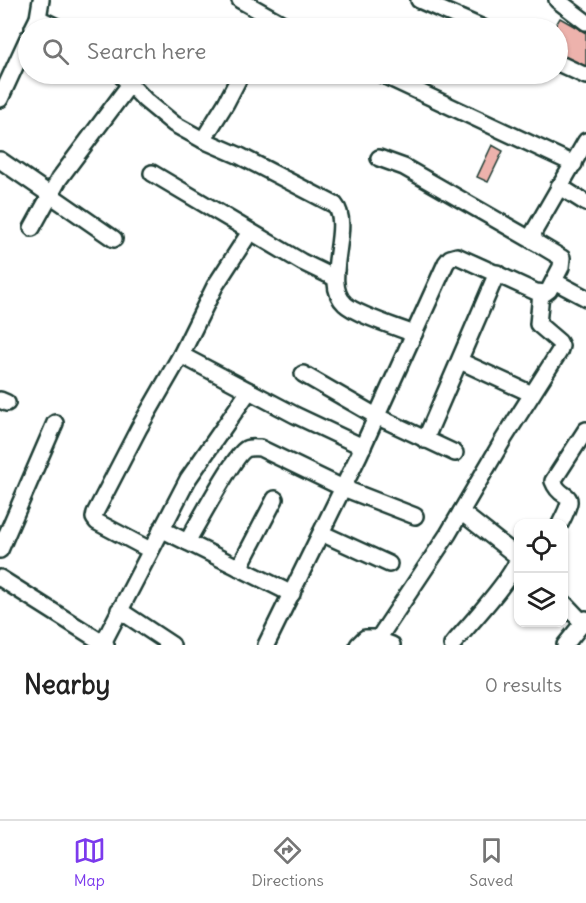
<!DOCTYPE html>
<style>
:root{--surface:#fff;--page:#f6f6f6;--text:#222;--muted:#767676;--line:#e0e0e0;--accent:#7c3aed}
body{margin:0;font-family:Delius,sans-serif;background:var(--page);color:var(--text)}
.controls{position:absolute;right:18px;bottom:18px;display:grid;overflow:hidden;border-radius:12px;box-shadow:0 2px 4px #0004}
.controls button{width:54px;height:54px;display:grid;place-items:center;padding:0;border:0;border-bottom:2px solid var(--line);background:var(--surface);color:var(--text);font:30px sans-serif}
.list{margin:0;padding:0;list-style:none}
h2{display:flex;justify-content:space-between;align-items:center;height:78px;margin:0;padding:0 24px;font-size:26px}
h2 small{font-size:20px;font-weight:400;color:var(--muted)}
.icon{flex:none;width:33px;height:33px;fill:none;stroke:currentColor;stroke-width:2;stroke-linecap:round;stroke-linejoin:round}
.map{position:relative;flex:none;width:586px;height:645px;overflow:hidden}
.search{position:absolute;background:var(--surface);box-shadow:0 2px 4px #0004;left:18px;right:18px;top:18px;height:66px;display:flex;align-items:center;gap:15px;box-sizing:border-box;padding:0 21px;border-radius:33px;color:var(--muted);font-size:22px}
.sheet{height:174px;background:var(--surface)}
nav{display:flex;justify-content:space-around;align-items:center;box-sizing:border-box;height:84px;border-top:2px solid var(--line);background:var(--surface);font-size:16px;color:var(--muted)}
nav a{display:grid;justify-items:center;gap:3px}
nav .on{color:var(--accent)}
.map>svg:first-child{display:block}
.building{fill:#edb2ac;stroke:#1f3d34;stroke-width:1.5}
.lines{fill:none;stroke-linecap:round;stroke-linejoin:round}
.street-casing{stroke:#1f3d34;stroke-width:20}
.street{stroke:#fff;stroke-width:15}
</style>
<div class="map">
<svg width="586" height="645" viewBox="0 0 586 645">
<rect width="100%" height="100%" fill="#fff"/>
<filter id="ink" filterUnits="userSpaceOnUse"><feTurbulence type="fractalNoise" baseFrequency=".0167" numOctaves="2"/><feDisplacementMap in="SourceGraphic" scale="12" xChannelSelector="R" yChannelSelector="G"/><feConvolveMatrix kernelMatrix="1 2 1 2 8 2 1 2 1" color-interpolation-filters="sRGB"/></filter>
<g filter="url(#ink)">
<g class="building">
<polygon points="560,18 586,33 586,67 562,56 564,48 558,45 558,28 554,28"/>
<polygon points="492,145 503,151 488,182 477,177"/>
</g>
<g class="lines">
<defs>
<g id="street">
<polyline points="240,0 290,28"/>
<polyline points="419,0 483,28"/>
<polyline points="557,0 586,22"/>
<polyline points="38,18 59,28"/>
<polyline points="33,28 38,18 41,0"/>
<polyline points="558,63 586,76"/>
<path d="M 120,74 L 145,100 L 174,124 L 203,140 L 240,156 L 335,205 C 353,226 321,283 345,304 C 355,314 399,328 414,334"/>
<polyline points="381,74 574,164"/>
<polyline points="0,99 28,38"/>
<polyline points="203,140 226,103 241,74"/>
<polyline points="379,158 404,167 535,242"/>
<polyline points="0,160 114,239"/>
<polyline points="152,173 302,262 335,278"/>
<polyline points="559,186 586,203"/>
<polyline points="32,228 59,179 130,84"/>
<polyline points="554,281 586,298"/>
<polyline points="181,355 295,415 363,447"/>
<polyline points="460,361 532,394"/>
<polyline points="303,374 376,416 455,453"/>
<polyline points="0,400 7,403"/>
<polyline points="425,440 497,273"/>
<path d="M 560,524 C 580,485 562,505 553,481 L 586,430"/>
<polyline points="161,529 292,594"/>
<polyline points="321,533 389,564"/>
<path d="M 187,542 C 196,527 234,455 246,449 C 250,447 255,448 260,448 L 343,488 L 415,516"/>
<polyline points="0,550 55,423"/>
<polyline points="150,550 97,522 94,518 95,513 139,428 181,355 215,286 250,232"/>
<polyline points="239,568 275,499"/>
<polyline points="0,578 106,645"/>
<polyline points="564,603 583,623"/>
<polyline points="119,610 172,645"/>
<polyline points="378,639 448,534 503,440 559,352 561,346 559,342 538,324 541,293"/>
<polyline points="103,643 188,479 249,391"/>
<polyline points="266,645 359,455 446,263 450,258 457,256 536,292 545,293 549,290 561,267 562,258 535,242 533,233 586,141"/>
<polyline points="358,645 365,638 373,638 392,645"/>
<path d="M 452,645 C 466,628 516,575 518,557 L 461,512"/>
<polyline points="565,645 586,619"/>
</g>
</defs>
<use href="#street" class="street-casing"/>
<use href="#street" class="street"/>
</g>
</g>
</svg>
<div class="controls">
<button><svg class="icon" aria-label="locate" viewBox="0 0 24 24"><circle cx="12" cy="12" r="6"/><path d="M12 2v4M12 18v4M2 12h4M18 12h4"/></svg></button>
<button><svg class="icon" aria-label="layers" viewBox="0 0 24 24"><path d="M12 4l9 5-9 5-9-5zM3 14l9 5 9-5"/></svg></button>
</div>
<div class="search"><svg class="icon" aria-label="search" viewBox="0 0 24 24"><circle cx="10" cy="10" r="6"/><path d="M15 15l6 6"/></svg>Search here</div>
</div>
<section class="sheet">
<h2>Nearby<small>0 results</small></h2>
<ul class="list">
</ul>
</section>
<nav>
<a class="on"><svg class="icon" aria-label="map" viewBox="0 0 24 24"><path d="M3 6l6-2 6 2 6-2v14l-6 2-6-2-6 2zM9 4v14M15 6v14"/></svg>Map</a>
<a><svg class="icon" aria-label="directions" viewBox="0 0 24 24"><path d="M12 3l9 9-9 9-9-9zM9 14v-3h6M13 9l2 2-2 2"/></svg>Directions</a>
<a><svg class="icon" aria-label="saved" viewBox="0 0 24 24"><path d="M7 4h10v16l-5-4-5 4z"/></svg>Saved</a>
</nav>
